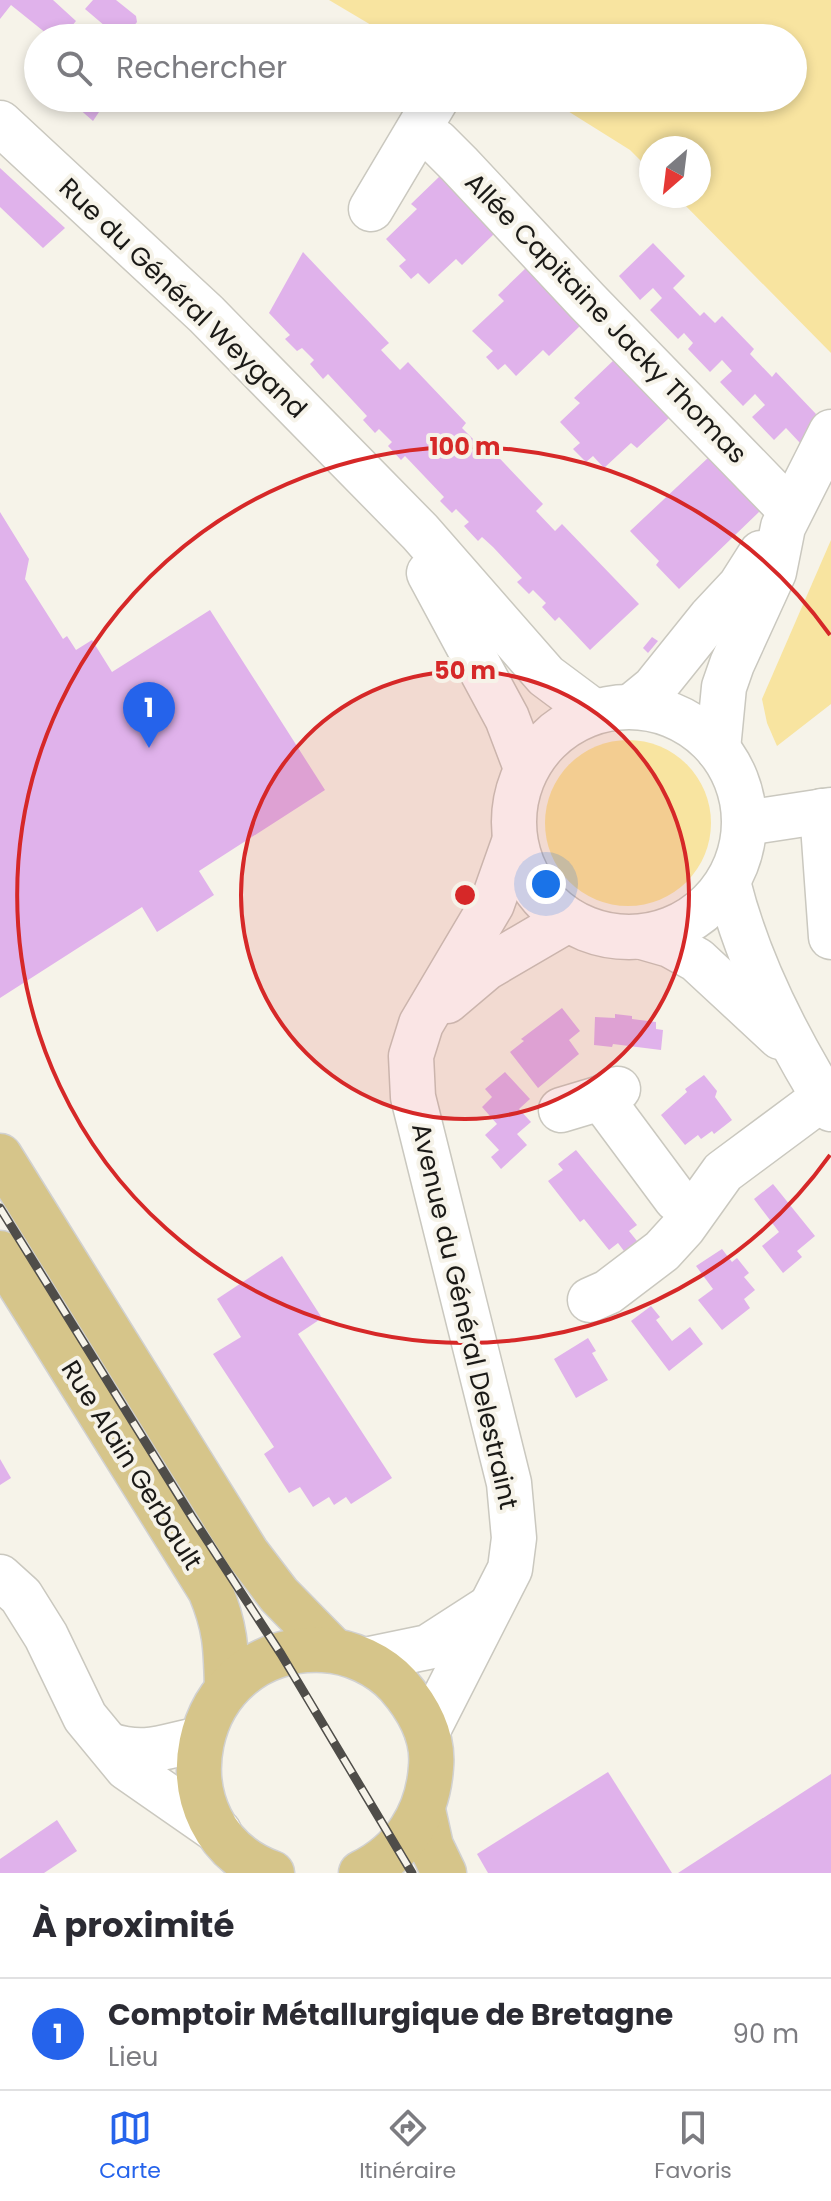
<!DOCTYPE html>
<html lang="fr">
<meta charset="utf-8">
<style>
:root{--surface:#fff;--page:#f2f2f3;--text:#2b2b33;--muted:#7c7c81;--line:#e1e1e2;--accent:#2563eb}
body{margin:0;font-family:Poppins,sans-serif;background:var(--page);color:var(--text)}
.compass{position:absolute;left:639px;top:136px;width:72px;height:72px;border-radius:50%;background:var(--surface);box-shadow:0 4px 12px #0003;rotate:208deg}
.you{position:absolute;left:546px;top:884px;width:28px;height:28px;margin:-20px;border:6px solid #fff;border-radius:50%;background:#1a73e8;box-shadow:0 0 0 12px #1a73e833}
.badge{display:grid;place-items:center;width:52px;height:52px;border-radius:50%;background:var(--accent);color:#fff;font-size:26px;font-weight:700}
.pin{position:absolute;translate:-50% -66px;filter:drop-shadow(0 2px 4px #0008)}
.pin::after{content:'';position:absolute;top:42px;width:28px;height:24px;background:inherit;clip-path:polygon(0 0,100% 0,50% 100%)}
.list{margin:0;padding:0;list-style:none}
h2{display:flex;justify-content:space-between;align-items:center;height:104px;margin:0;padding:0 32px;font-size:34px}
h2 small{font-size:26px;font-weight:400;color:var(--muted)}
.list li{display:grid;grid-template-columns:52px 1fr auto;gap:24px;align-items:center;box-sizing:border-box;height:112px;padding:0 32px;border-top:2px solid var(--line)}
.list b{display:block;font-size:30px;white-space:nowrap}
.list p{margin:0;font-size:26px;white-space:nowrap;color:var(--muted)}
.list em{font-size:26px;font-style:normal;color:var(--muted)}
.icon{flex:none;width:44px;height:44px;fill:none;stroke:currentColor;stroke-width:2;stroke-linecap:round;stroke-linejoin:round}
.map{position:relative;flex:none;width:831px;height:1873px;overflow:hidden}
.search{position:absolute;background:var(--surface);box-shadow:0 4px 12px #0003;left:24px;right:24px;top:24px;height:88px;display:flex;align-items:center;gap:20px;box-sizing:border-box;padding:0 28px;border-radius:44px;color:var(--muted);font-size:30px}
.sheet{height:216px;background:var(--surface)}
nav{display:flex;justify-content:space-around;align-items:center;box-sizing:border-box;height:112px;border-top:2px solid var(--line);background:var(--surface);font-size:22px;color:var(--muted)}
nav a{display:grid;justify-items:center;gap:4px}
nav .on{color:var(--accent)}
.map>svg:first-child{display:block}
.green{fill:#f8e4a0}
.building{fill:#e0b2eb}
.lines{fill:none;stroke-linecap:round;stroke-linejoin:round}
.minor-casing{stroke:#cac8bf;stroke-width:47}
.major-casing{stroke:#d1d1d1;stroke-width:47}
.minor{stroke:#fff;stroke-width:44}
.major{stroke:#d6c58a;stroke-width:44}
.rail-casing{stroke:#4f4d49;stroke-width:9}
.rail{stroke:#f6f3e9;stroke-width:6;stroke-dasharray:18;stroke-linecap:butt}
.ring{fill:none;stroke:#d62828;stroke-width:4}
.labels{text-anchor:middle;stroke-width:8;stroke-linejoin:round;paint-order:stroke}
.street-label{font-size:26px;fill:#1b1a17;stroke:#f6f3e9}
.centre{fill:#d62828;stroke:#f6f3e9;stroke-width:4}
.ring-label{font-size:24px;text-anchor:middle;font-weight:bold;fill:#d62828;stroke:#f6f3e9;stroke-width:8;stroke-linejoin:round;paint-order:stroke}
</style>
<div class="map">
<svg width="831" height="1873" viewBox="0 0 831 1873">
<rect width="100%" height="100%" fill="#f6f3e9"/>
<g class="green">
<polygon points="329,0 831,0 831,353 676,196 699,196 699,148 651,148 651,171 630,150 547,98 793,98 793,38 451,38 433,27 426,38 393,38"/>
<polygon points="831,540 831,704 777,746 767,723 762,699"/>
<circle cx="628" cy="823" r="83"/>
</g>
<g class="building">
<polygon points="0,0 53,0 76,21 62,38 52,38 11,5 0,19"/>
<polygon points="93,0 116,0 136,16 137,22 124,38 95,38 105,26 85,9"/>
<polygon points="70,98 104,98 107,100 93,121 69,100"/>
<polygon points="0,168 65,228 43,248 0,207"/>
<polygon points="440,176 495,233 462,265 456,259 429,284 418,273 411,279 399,266 406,260 386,239 417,209 411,204"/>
<polygon points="653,243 685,276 673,288 700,316 704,312 715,323 722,316 754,349 750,354 772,377 776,372 816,414 801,444 786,428 774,440 752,417 765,405 755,394 743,406 720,382 732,371 722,360 710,372 688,349 693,343 684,333 678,339 650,310 662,298 653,288 640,300 619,276"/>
<polygon points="303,252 389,343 381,350 400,370 408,362 466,423 462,428 481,447 485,443 543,504 536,511 555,531 562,524 639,604 590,650 559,617 555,621 542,607 546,603 533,590 529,594 517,582 522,578 493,547 482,537 478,541 464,526 469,522 456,509 452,513 440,501 444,497 405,456 401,460 388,446 392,442 379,429 375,433 363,420 367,416 328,374 323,379 310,364 314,360 302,348 297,351 285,339 290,335 269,313"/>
<polygon points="527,267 582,324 549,356 543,350 516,376 505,364 498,370 486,357 493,351 472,331 504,301 498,295"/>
<polygon points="615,359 670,417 637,448 631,443 604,468 593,456 586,462 573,449 580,443 560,422 580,403 574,398"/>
<polygon points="709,457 759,501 754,505 760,511 679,589 656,565 659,561 630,531"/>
<polygon points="0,512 29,559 25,579 63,639 67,636 76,650 92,640 112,672 210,610 325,790 199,871 214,895 157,932 142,907 0,998"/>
<polygon points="652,637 658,641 648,653 643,648"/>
<polygon points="562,1008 580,1031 569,1040 579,1054 538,1088 510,1052 524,1041 521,1039"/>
<polygon points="615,1014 632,1016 632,1019 656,1022 656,1029 663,1030 661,1050 613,1044 612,1047 594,1045 595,1017 615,1018"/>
<polygon points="505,1072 530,1099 519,1109 531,1122 517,1134 527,1145 501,1169 491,1157 499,1150 485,1135 497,1124 482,1107 492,1097 485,1089"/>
<polygon points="704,1075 717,1091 715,1097 732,1120 714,1134 712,1131 701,1139 698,1135 685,1145 661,1115 687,1092 685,1089"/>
<polygon points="576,1150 637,1225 629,1231 637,1241 624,1251 618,1243 609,1250 584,1219 580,1222 548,1181 563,1170 558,1164"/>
<polygon points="773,1184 815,1236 797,1251 802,1257 783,1273 762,1246 779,1232 754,1199"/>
<polygon points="722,1249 732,1262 737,1258 749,1273 744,1277 755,1290 744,1299 750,1308 722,1330 698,1300 713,1289 696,1266"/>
<polygon points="282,1256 322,1318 298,1334 392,1478 351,1504 346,1497 334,1505 329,1497 313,1507 300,1487 289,1493 264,1454 274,1447 213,1354 241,1337 217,1299"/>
<polygon points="651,1306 660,1317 656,1320 672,1341 690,1327 703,1344 669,1371 631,1321"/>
<polygon points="588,1338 596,1351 592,1353 608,1380 576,1398 554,1359"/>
<polygon points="0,1459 11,1478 0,1485"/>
<polygon points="608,1772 672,1873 488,1873 477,1854"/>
<polygon points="831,1774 831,1873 678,1873"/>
<polygon points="57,1820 77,1851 44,1873 0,1873 0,1859"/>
</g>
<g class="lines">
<defs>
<g id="minor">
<polyline points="0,123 206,314 420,532 546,676 593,711"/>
<polyline points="418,131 437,142 459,164 587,301 790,510"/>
<polyline points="371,209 437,98"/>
<polyline points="429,573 507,718 526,768"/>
<polyline points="632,706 654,688 711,617 740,586 761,553"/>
<circle cx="629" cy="822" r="115"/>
<polyline points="718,749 724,687 732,664 774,572 783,527 831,432"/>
<polyline points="822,811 831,937"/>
<polyline points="745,823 831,810"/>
<path d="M 728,882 C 748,963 787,1039 831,1109"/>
<polyline points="642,937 670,945 697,960 780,1037"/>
<polyline points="447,1001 486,968 568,920"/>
<polyline points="601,1098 676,1199 694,1211"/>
<polyline points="561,1110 601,1098 618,1089"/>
<polyline points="590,1300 608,1292 662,1251 683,1228 723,1172 824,1097"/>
<polyline points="0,1577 21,1596 46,1636 85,1717 127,1768 219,1832"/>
<polyline points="365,1660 428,1647 490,1607"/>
<polyline points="427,1732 510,1569 514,1538 509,1483 413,1097 411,1056 421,1024 492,904 514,842"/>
<path d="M 109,1745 C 147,1757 164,1746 201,1739"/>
</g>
<g id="major">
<polyline points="0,1156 247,1553 279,1595 333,1650"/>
<path d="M 0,1253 L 210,1590 C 226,1628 226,1649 227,1689"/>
<polyline points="423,1810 431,1846 444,1873"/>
<path d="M 272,1873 C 153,1830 186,1644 323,1650 C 350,1651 380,1665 398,1685 C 418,1708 434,1736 431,1767 C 428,1814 403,1853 361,1873"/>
</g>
</defs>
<use href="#minor" class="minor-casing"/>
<use href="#major" class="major-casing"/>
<use href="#minor" class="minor"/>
<use href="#major" class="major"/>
<defs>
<polyline id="rail" points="0,1208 192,1517 281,1654 412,1873"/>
</defs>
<use href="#rail" class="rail-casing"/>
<use href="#rail" class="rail"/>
</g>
<circle cx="465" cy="895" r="224" fill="#d62828" fill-opacity=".12"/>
<g class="ring">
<circle cx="465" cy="895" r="224"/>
<path d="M830 1155A448 448 0 1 1 830 635"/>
</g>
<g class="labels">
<g class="street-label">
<text transform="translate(183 298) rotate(44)" y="9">Rue du Général Weygand</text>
<text transform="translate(606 318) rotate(46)" y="9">Allée Capitaine Jacky Thomas</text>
<text transform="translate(465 1316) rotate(77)" y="9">Avenue du Général Delestraint</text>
<text transform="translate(132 1465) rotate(58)" y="9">Rue Alain Gerbault</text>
</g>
</g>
<circle cx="465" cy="895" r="12" class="centre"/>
<g class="ring-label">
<text x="465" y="455">100 m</text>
<text x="465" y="679">50 m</text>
</g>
</svg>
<svg class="compass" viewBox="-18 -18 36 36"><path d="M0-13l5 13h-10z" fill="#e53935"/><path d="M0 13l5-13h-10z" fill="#7c7c81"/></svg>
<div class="you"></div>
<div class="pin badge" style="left:149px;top:748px">1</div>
<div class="search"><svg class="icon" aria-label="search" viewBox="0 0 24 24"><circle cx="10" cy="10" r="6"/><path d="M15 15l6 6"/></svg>Rechercher</div>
</div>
<section class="sheet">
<h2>À proximité<small></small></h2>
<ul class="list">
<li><span class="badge">1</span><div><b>Comptoir Métallurgique de Bretagne</b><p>Lieu</p></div><em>90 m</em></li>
</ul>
</section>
<nav>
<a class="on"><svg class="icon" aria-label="map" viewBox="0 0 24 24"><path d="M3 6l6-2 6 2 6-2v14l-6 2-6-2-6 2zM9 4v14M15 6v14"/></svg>Carte</a>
<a><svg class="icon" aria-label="directions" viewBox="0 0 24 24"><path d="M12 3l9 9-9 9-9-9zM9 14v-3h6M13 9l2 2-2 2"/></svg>Itinéraire</a>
<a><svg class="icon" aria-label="saved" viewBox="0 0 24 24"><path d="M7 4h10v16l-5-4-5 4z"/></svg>Favoris</a>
</nav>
